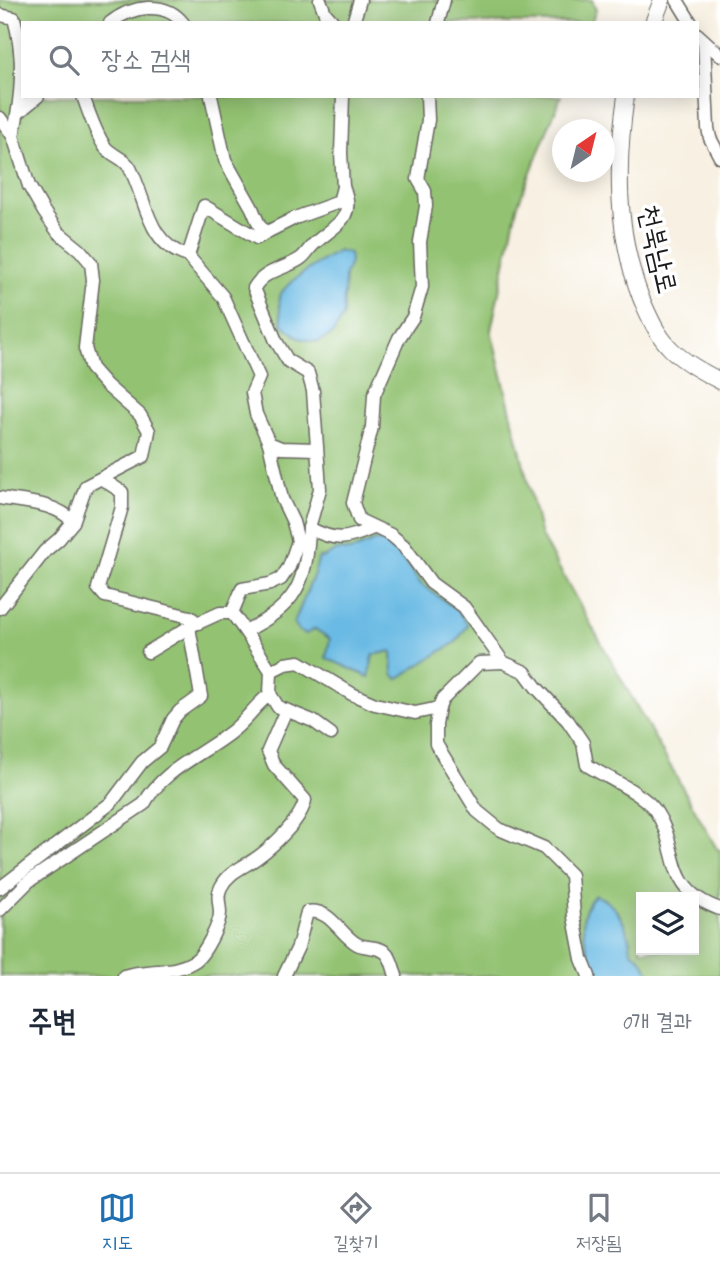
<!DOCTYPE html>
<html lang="ko">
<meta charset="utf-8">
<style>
:root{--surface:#fff;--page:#f6f6f7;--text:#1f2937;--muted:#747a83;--line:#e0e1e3;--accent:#1f6fb2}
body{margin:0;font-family:Caveat,"Poor Story",sans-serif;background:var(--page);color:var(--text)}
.controls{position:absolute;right:21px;bottom:21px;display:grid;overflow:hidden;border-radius:0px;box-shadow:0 4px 18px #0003}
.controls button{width:63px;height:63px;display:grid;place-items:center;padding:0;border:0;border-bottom:2px solid var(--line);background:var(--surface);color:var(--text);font:35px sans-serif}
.compass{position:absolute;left:552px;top:119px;width:63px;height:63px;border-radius:50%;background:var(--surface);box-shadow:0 4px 18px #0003;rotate:35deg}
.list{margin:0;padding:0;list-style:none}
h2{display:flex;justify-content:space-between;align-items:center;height:91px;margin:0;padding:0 28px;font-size:30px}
h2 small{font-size:23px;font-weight:400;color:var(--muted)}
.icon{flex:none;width:38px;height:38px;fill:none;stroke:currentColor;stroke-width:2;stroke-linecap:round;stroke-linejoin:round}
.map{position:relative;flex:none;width:720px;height:976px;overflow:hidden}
.search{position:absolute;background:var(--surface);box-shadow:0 4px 18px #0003;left:21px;right:21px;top:21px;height:77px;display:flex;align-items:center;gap:18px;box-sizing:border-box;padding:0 24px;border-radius:0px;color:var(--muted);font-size:26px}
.sheet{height:196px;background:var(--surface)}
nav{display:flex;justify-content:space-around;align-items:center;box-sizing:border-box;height:98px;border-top:2px solid var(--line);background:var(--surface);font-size:19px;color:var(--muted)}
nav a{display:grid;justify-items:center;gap:4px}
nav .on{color:var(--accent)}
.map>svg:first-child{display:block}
.green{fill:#93c272;stroke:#586f47;stroke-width:2;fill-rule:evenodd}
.water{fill:#69bae4;stroke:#426b80;stroke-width:2}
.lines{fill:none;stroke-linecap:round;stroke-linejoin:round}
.minor-casing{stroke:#696762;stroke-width:15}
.major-casing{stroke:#696762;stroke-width:18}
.minor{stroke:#fff;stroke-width:12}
.major{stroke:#fff;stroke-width:16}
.labels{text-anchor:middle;stroke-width:7;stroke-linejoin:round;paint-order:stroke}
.street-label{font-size:28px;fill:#1c1c1c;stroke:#fff}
</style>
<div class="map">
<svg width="720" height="976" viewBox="0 0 720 976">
<rect width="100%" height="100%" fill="#fff"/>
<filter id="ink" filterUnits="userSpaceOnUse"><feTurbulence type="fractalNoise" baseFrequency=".0143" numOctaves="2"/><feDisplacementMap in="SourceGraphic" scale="14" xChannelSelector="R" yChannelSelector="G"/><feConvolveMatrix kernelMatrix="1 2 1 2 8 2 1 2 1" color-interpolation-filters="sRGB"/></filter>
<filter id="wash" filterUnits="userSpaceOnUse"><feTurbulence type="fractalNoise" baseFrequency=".00686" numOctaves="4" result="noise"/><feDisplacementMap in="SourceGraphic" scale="28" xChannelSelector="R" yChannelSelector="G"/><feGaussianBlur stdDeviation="1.57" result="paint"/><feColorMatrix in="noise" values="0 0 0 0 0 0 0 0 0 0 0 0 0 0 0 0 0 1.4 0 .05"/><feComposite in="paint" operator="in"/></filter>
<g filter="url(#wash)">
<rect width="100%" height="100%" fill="#f8f1e3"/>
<path class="green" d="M 0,0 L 592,0 L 596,10 L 591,23 L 23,23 L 23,96 L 561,96 L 517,207 L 491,330 L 541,536 L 717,849 L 720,850 L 720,976 L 0,976 ZM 641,897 L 694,897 L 694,950 L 641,950 Z"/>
<g class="water">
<path d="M 339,251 L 349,253 L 350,262 L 345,275 L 343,317 L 332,335 L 318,342 L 299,338 L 282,324 C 281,316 278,304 280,296 C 285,281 325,259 339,251 Z"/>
<polygon points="375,541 390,542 421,584 457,610 468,625 456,642 397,679 393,673 392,651 373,655 369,677 326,658 330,639 315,629 306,634 300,632 294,623 314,574 319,557 323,558 337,550 351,551"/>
<path d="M 595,895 C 617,903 629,927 631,950 L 643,961 L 651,976 L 596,976 C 588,948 572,919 595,895 Z"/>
</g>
</g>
<g filter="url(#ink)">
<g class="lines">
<defs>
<g id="minor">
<polyline points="320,0 325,13 334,23"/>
<polyline points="677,0 691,23"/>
<path d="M 0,15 L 14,18 C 25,58 22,96 13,136"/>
<path d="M 110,23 C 131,6 165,0 183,23"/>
<polyline points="353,23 360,0"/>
<polyline points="438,23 444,0"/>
<polyline points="697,34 720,55"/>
<polyline points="704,42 708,128 710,138 720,157"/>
<path d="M 83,96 C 89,113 95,132 105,147 C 112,156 125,158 130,168 C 147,201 147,244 188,256 L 204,206 L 257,238 L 267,232"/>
<polyline points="211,96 225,160 252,208 260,227 267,232 295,218 339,202 343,187 341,153 343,96"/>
<path d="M 427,96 L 428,120 L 418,179 L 425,191 L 426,206 L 420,242 L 422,287 L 413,317 L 399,338 L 374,395 L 372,427 L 353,503 L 359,520 L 391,535 L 404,546 L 431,583 L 464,607 L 503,662 L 525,672 L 536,687 L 568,721 L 583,743 L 587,765 C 605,777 643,793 655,810 C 682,850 661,888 720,909"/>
<polyline points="18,113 38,96"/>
<polyline points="0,118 13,136 29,186 44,212 58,232 80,250 91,263 93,280 85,348 91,368 106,385 140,415 149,431 144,456 86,486 73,522"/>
<path d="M 343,187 C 357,218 335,225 315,243 C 309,248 306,255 300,259 C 283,270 264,270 254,288 L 276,341 L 288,361 L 308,373 L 313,391 L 320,489 L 309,528 C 336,542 346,540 373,528"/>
<polyline points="188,256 223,297 259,377 252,393 256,414 269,443 281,448 316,449"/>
<path d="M 269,443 L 282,499 L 293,522 L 298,541 L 289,567 L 281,579 L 270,584 L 242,589 L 232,613 L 245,631 C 296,607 307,582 309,528"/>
<polyline points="102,479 122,492 122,507 98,588 105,596 190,617 198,623 220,613 232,613"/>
<path d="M 0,498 C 23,502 58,503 73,522 L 59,539 L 45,551 L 0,608"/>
<polyline points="148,652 196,623"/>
<polyline points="271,671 285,664 299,662 352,694 375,704 415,713 439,708 442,700 479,663 503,662"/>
<polyline points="270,694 278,707 313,721 331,734"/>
<polyline points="439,708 436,725 436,744 477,811 499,829 544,848 571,875 574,917 582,959 589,976"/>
<polyline points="0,888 111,803 142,762 160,747 173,719 180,711 201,696 189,627"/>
<path d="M 0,910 L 29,881 L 144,804 C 162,770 202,755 231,732 C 246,721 255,705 270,694 L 271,671 L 245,631"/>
<path d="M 124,976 C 149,968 174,975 196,960 C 205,953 220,924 220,913 C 220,903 216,897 221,887 C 229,871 245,867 258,857 C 273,846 302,819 305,800 L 274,765 L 268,751 L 286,710"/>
<path d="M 284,976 L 298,947 L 307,912 C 331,908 339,934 357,944 C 366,949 381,945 388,955 C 392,960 394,970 396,976"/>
</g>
<g id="major">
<polyline points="653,23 662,0"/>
<path d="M 626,96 C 616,165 616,232 641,298 C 649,316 656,334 671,349 C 684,362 703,372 720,381"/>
</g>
</defs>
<use href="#minor" class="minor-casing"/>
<use href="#major" class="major-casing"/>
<use href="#minor" class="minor"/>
<use href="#major" class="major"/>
</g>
</g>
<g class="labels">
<g class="street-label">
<text transform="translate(659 249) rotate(77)" y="10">천북남로</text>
</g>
</g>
</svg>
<div class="controls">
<button><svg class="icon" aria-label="layers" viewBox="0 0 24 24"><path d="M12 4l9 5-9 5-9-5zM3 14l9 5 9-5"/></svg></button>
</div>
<svg class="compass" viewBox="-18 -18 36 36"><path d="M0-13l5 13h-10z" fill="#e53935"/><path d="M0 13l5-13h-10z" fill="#747a83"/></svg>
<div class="search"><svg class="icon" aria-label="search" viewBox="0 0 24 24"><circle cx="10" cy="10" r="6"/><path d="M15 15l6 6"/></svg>장소 검색</div>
</div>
<section class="sheet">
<h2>주변<small>0개 결과</small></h2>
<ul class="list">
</ul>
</section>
<nav>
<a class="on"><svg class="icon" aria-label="map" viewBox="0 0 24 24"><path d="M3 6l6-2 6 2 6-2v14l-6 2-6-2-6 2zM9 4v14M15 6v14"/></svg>지도</a>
<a><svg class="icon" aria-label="directions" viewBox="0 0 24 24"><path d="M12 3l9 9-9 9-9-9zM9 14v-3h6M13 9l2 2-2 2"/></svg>길찾기</a>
<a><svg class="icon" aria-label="saved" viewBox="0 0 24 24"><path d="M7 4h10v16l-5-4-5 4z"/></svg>저장됨</a>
</nav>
